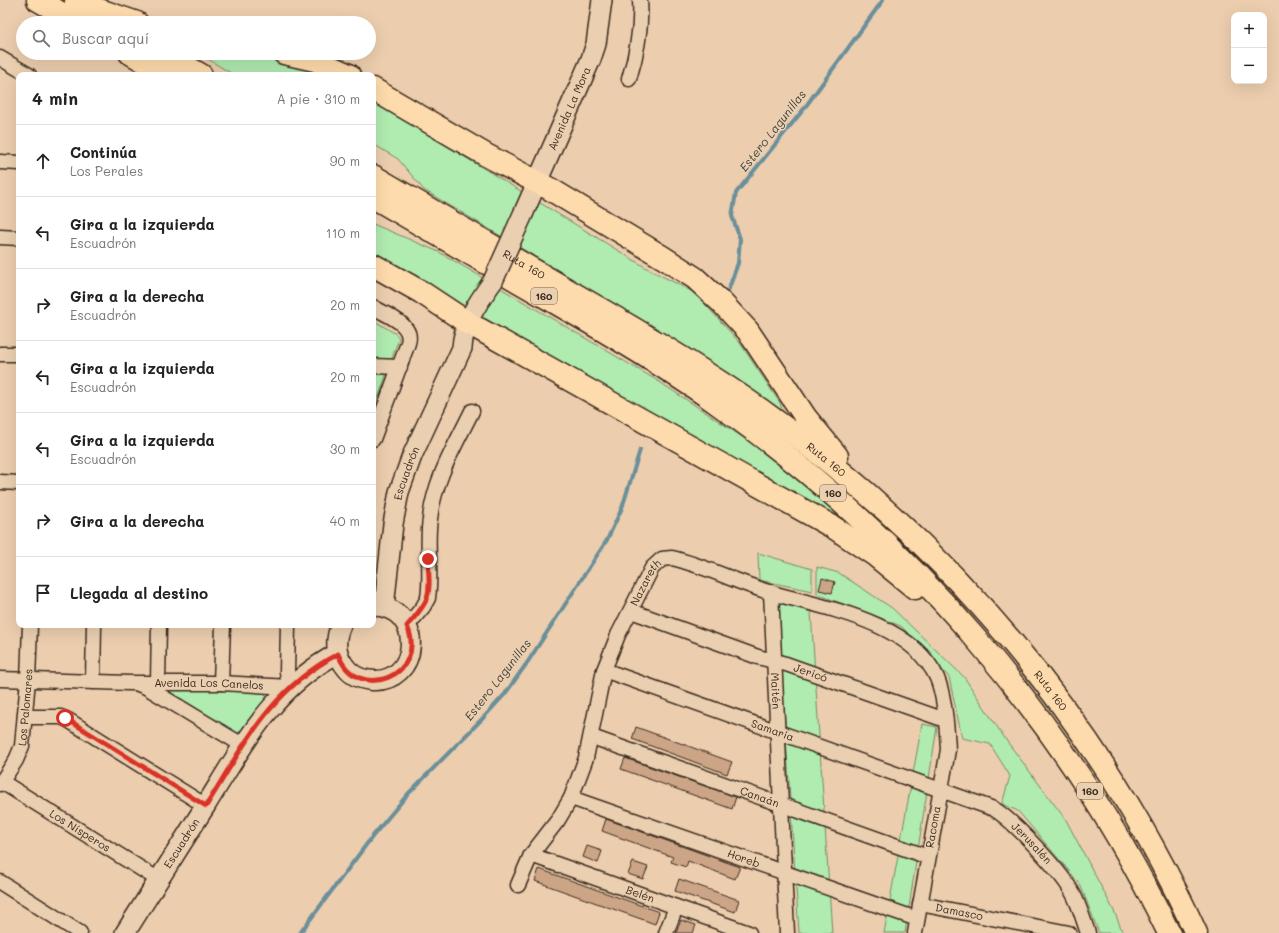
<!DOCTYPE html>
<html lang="es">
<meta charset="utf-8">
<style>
:root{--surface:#fff;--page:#f6f6f6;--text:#222;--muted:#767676;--line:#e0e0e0}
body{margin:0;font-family:Mali,sans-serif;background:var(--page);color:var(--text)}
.controls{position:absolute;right:12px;top:12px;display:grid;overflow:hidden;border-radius:8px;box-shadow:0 4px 16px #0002}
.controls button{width:36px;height:36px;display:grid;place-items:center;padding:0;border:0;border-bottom:1px solid var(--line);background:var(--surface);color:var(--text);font:20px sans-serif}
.stop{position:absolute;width:12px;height:12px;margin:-9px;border:3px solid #d93025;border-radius:50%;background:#fff}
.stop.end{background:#d93025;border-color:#fff;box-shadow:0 1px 4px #0008}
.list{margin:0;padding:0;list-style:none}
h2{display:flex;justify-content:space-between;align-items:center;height:52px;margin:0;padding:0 16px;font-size:17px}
h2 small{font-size:13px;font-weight:400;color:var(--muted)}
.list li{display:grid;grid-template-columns:26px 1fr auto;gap:12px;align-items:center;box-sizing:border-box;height:72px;padding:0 16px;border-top:1px solid var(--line)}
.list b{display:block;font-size:15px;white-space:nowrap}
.list p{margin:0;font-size:13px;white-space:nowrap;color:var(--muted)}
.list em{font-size:13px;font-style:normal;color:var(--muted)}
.icon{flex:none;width:22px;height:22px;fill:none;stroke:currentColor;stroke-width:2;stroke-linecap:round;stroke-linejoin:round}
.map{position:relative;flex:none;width:1279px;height:933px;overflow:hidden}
.search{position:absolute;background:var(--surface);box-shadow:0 4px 16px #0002;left:16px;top:16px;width:360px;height:44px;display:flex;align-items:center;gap:10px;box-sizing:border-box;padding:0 14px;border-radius:22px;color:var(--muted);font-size:15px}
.panel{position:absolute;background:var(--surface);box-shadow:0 4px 16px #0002;left:16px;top:72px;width:360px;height:556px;border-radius:8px}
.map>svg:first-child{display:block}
.green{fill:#b0ebb0;stroke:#768a67}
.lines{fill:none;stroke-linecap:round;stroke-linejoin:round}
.stream{stroke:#6a8f9a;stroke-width:4}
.building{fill:#cca587;stroke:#3b2a1e}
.street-casing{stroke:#3b2a1e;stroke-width:17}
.secondary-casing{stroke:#3b2a1e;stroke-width:22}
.highway-casing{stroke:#3b2a1e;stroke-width:25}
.path{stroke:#3b2a1e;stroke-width:2.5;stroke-dasharray:3 3;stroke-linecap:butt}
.street{stroke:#ead0b1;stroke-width:14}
.secondary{stroke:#ead0b1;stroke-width:19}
.highway{stroke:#fedbac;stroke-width:22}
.secondary-bridge-casing{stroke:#3b2a1e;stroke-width:22;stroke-linecap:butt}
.secondary-bridge{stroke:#ead0b1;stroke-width:19}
.route{stroke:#d93025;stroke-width:5}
.labels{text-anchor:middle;stroke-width:3;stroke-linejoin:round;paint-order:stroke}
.shield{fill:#ead0b1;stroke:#705c4a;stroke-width:1}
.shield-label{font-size:10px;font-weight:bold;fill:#3b2a1e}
.street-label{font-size:11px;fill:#3b2a1e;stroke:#ead0b1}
.water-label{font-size:12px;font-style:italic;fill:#47433d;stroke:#ead0b1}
</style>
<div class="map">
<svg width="1279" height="933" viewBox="0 0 1279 933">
<rect width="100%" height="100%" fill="#ecceae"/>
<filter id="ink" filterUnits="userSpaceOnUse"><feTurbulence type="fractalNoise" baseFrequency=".025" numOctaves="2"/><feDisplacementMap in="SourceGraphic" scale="8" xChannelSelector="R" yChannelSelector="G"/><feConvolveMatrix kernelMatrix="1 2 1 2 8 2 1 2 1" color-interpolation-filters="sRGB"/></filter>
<g filter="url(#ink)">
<g class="green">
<polygon points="198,53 244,53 306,65 327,75 234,75"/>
<polygon points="373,101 650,270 695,293 740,343 780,403 783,413 775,412 673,339 424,190 398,159 373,144"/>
<polygon points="373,224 439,252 658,381 723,424 784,466 870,540 518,345 373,253"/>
<polygon points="373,320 396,334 399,338 373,413"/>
<polygon points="758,553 812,569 812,591 759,580"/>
<polygon points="817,567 839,573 892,608 964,677 1006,740 1066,820 1114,911 1123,933 1099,933 1080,884 1018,811 1002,804 1010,776 990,744 962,738 949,677 901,626 817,594"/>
<polygon points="777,602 811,612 832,933 799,933"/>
<polygon points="171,690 262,691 267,696 266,701 241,733 237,733 170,692"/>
<polygon points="922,724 937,727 905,933 884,933"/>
</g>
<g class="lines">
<g class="stream">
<polyline points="728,291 738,263 740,239 732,216 736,193 803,110 883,0"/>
<polyline points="300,933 372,837 408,794 484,717 505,694 527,663 607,540 622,508 640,450"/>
</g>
</g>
<g class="building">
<polygon points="822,578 835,582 832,593 819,590"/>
<polygon points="636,727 732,762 727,774 632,739"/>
<polygon points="625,758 736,797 732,809 621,769"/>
<polygon points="606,819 740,867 735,879 688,861 686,867 671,862 673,857 602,831"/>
<polygon points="587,846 602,851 598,863 583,857"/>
<polygon points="633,862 648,867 643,879 628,874"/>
<polygon points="539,869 659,912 655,924 535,881"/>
<polygon points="679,879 739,900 735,912 675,891"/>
<polygon points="681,920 696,925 693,933 676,933"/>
</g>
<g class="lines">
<defs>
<g id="street">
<polyline points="0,58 29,75"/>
<path d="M 629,79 C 637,53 642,28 640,0"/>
<polyline points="0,162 19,163"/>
<polyline points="0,237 19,238"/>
<path d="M 373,307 C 386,315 414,324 408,343 L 373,439"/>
<polyline points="0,354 19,354"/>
<polyline points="373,366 400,367"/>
<polyline points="0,482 19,483"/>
<path id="s1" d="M 771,592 L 787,933"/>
<path id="s2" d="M 631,611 L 758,657 L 786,664 L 945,720"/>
<path d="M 407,626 L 423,607 L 428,598 C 432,572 426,545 430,519 C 434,480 455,446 472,411"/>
<path id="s3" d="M 604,670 L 994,809 C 1014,821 1059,870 1071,890 C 1079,903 1083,919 1088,933"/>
<path id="s4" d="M 0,679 L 129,683 L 221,683 L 289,687 L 287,672 L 288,625"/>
<polyline points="93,682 94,625"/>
<polyline points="158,682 159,625"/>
<polyline points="221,683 223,625"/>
<polyline points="138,684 146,687 244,746"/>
<polyline points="25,717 61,717 68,720 206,806"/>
<path id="s5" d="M 592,737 L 928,857"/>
<path id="s6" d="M 2,782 L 159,880"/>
<path id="s7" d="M 0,784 L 16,760 L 22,746 L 28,680 L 30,625"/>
<path id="s8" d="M 571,798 L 917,919"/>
<path id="s9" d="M 531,855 L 749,933"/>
<polyline points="0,882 80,933"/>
<path id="s10" d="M 518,885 L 531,855 L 558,820 L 571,798 L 586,758 L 604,670 L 618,635 L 652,568 L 662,559 L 672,558 C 706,566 738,583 772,593 C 825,608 912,622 937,678 C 945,697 947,728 948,750 L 915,933"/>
<path id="s11" d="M 920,904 L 1069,933"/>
<polyline points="666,933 676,907"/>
</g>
<g id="secondary">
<path id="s12" d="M 524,212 L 591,59 L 596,44 L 602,0"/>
<path id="s13" d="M 384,607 L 393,524 L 399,492 L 412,456 L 462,348 C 463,323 479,301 493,281"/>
<path d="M 341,625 C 335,638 335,653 344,665 C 350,674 359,679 369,680 C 421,687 426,606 373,606"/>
<path id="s14" d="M 125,933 C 152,890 179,847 206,805 C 244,744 273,688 338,653"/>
</g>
<g id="highway">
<polyline points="38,0 78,23"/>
<polyline points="76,2 137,23"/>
<polyline points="130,53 168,75"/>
<polyline points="163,53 201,75"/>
<polyline points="284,53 315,60 349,75"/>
<polyline points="373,89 486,155 550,189 664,258 695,278 722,303 748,331 806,418 837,456"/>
<path id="s15" d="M 373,176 C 441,216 508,255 576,295 C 639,331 702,368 761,410 C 948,543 1101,724 1196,933"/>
<path d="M 373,197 C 432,231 491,266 551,300 C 610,334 670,369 725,409 C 914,545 1067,723 1169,933"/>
<polyline points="373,265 421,292 468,323"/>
<polyline points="479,329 833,527 876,556 915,588"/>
</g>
</defs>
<use href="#street" class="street-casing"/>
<use href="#secondary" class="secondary-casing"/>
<use href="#highway" class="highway-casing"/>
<polyline class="path" points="373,152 375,153 373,156"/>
<use href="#street" class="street"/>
<use href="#secondary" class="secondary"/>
<use href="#highway" class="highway"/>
<defs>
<polyline id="secondary-bridge" points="493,281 524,212"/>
</defs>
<use href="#secondary-bridge" class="secondary-bridge-casing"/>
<use href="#secondary-bridge" class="secondary-bridge"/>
</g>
</g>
<g class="lines" filter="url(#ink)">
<path class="route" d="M 65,718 L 206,806 C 244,745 271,689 338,654 C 357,705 429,675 407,626 C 432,598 430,596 428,559"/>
</g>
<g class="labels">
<g class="shield">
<rect x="531" y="288" width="26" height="16" rx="3"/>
<rect x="820" y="485" width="26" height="16" rx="3"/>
<rect x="1077" y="783" width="26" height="16" rx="3"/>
</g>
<g class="shield-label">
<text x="544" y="300">160</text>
<text x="833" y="497">160</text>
<text x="1090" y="795">160</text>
</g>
<g class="street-label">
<text dy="4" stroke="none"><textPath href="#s12" startOffset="113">Avenida La Mora</textPath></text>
<text dy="4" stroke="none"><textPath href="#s15" startOffset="175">Ruta 160</textPath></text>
<text dy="4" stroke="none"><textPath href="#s15" startOffset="535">Ruta 160</textPath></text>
<text dy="4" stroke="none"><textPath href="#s13" startOffset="136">Escuadrón</textPath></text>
<text dy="4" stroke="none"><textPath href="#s10" startOffset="332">Nazareth</textPath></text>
<text dy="4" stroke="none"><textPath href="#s2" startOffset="190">Jericó</textPath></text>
<text dy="4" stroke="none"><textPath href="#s4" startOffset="209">Avenida Los Canelos</textPath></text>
<text dy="4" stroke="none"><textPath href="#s1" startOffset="99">Maitén</textPath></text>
<text dy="4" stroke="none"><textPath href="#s15" startOffset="858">Ruta 160</textPath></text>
<text dy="4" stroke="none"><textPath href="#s7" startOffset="83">Los Palomares</textPath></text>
<text dy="4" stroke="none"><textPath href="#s3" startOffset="179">Samaria</textPath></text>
<text dy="4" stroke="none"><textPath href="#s5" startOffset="178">Canaán</textPath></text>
<text transform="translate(933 827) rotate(-80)" y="4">Racoma</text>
<text dy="4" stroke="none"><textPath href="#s6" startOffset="92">Los Nísperos</textPath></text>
<text dy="4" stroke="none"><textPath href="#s3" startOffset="465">Jerusalén</textPath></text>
<text dy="4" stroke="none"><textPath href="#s14" startOffset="106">Escuadrón</textPath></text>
<text dy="4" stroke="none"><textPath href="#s8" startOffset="183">Horeb</textPath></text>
<text dy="4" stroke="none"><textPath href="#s9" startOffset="116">Belén</textPath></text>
<text dy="4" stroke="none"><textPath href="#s11" startOffset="40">Damasco</textPath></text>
</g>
<g class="water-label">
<text transform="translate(773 131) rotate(-52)" y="4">Estero Lagunillas</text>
<text transform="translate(498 680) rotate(-52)" y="4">Estero Lagunillas</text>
</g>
</g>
</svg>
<div class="controls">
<button>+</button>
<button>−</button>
</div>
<div class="stop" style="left:65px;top:718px"></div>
<div class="stop end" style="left:428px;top:559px"></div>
<div class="search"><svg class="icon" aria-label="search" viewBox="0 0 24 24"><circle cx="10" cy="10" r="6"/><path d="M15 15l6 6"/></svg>Buscar aquí</div>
<section class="panel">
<h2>4 min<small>A pie · 310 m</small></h2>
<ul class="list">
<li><svg class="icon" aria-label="ahead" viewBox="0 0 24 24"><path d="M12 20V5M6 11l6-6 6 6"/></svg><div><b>Continúa</b><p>Los Perales</p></div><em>90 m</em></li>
<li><svg class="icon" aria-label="left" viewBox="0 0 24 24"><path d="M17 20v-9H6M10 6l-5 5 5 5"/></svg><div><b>Gira a la izquierda</b><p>Escuadrón</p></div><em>110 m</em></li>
<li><svg class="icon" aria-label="right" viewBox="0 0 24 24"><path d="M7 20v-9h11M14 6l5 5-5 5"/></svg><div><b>Gira a la derecha</b><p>Escuadrón</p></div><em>20 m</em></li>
<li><svg class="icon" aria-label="left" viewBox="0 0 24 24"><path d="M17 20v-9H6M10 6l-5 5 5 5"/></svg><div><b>Gira a la izquierda</b><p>Escuadrón</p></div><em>20 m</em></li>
<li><svg class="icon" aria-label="left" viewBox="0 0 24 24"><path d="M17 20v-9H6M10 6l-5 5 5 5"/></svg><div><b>Gira a la izquierda</b><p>Escuadrón</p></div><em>30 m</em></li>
<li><svg class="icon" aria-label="right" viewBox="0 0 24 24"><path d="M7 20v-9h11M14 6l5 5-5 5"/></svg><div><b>Gira a la derecha</b></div><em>40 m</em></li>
<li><svg class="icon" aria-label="arrive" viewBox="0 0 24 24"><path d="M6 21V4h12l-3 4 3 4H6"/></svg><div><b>Llegada al destino</b></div></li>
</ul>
</section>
</div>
